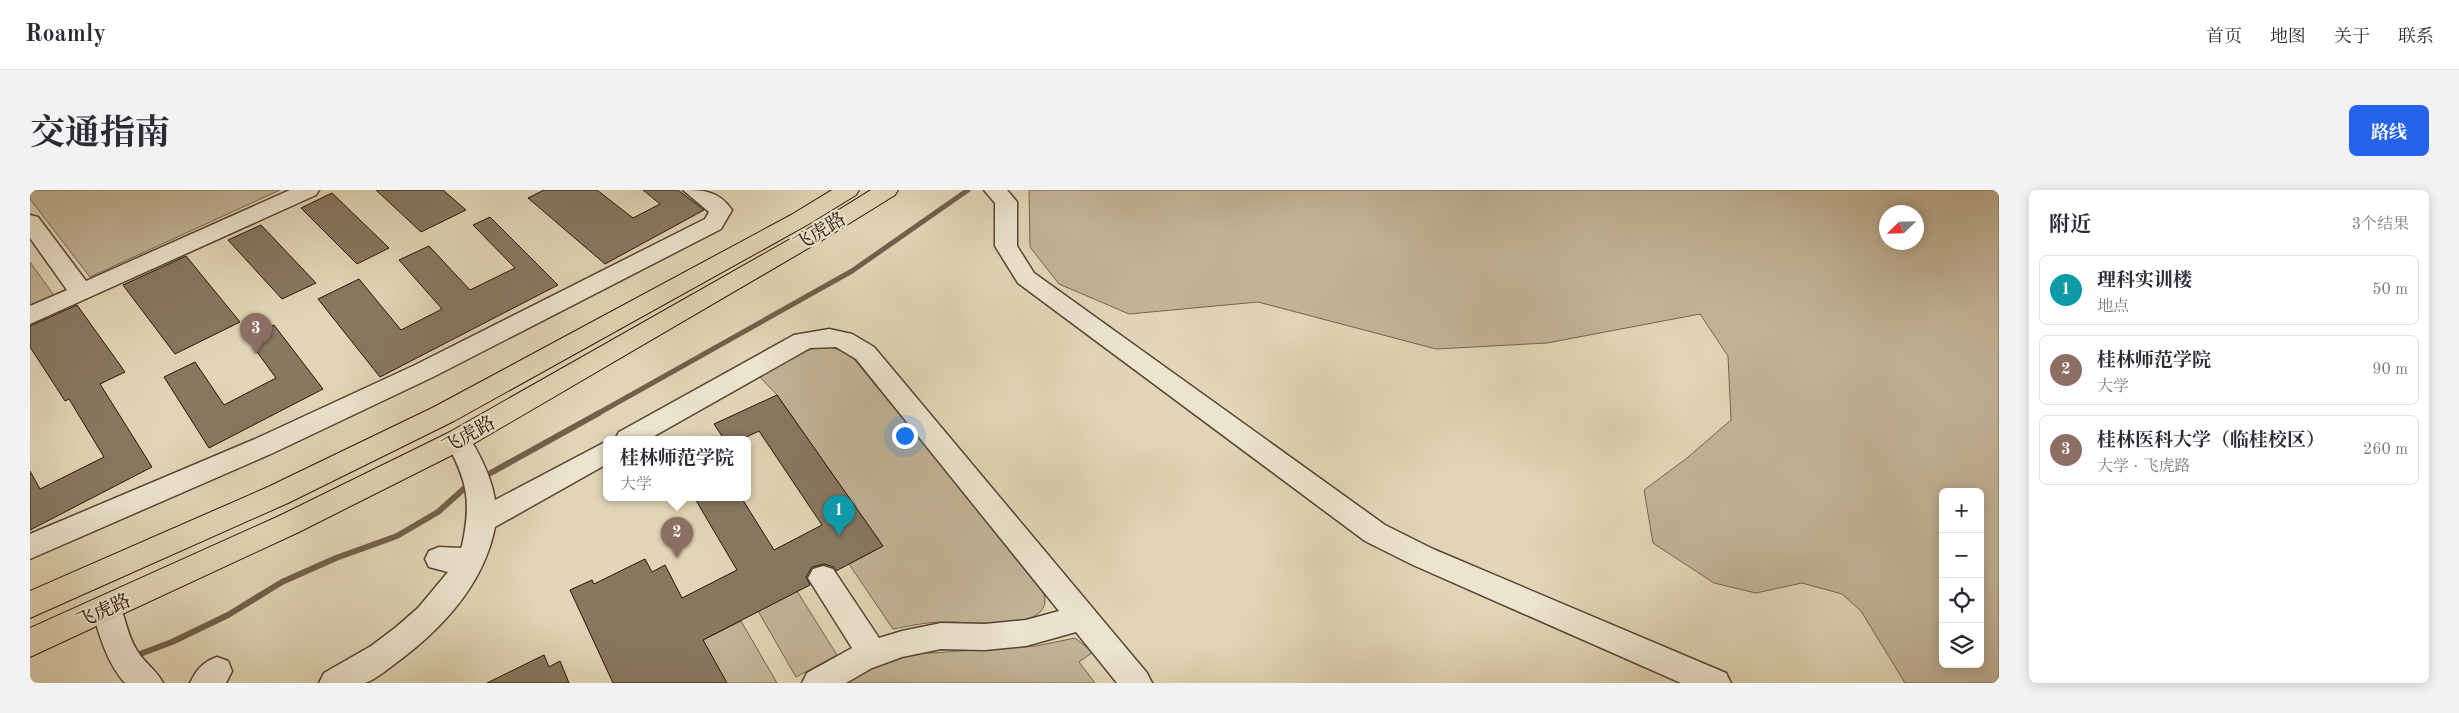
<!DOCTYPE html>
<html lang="zh">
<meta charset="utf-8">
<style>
:root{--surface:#fff;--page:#f2f2f3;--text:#2b2b33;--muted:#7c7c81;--line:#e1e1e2;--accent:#2563eb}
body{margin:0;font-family:"Old Standard TT","Noto Serif SC",serif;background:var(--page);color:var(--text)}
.controls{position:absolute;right:15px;bottom:15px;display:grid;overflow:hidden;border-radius:8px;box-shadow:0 2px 12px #0003}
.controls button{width:45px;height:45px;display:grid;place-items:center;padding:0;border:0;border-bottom:1px solid var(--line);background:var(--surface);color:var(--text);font:25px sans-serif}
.compass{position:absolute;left:1849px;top:15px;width:45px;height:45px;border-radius:50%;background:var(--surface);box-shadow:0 2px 12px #0003;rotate:247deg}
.you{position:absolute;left:874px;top:245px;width:18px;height:18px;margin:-12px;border:4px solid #fff;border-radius:50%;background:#1a73e8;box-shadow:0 0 0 8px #1a73e833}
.badge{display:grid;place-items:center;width:32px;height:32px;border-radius:50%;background:var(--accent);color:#fff;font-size:16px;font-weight:700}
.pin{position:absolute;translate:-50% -41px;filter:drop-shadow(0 1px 2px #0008)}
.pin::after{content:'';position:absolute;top:26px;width:18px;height:15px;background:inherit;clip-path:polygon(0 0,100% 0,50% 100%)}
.popup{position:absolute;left:573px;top:246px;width:148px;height:65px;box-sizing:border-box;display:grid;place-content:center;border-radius:8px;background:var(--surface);filter:drop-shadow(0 1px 4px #0005);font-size:16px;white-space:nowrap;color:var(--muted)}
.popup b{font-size:19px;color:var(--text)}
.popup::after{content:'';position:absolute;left:50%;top:100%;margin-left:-10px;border:10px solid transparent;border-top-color:var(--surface)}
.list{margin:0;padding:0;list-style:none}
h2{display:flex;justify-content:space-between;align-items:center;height:65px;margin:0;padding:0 20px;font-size:21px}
h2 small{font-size:16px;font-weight:400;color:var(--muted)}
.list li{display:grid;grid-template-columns:32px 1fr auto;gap:15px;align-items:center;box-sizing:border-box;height:70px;margin:0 10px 10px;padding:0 10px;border:1px solid var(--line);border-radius:8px}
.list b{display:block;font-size:19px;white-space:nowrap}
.list p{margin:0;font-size:16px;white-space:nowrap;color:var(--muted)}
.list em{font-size:16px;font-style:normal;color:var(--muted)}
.icon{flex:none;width:28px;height:28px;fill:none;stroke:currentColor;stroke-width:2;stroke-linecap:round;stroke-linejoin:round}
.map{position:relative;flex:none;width:1969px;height:493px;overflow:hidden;border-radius:8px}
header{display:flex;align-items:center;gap:30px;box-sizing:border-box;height:70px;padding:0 25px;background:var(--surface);border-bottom:1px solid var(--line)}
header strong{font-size:24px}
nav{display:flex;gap:28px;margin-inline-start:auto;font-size:18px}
.intro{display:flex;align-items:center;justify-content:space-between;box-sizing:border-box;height:120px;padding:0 30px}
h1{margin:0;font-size:35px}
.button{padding:12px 22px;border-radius:8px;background:var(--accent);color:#fff;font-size:18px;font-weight:700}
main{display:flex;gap:30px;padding:0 30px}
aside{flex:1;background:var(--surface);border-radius:8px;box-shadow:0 2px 12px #0003}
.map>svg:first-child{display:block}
.green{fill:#c2b497;stroke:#75644f;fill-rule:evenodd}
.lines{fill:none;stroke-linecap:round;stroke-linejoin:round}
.stream-far1{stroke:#71604c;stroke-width:5}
.stream{stroke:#71604c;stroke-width:6}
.building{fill:#887861;stroke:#281407}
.minor-casing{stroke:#564432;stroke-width:3}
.major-casing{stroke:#281407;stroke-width:2}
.minor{fill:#ece4cf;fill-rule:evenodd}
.major{fill:#e1d5b5;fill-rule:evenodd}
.labels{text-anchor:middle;stroke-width:4.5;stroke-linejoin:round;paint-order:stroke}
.street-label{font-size:19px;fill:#281407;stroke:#ece4cf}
</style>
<header>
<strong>Roamly</strong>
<nav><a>首页</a><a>地图</a><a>关于</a><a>联系</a></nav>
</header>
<div class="intro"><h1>交通指南</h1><a class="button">路线</a></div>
<main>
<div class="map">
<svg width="1969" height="493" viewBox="0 0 1969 493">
<rect width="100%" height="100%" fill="#e1d5b5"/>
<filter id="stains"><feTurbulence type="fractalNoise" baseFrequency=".004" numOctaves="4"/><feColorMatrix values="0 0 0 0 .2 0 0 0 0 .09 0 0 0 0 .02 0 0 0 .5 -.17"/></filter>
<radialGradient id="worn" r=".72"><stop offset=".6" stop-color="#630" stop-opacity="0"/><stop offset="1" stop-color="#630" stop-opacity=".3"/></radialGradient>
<g class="green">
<polygon points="5,0 250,0 60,87 0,9 0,2"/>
<path d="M 999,0 L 1969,0 L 1969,493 L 1875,493 L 1831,421 L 1812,404 L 1772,393 L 1726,403 L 1684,393 L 1623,353 L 1614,300 L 1657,268 L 1701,230 L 1698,166 L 1670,124 L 1517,153 L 1406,159 L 1228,112 L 1099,124 L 1029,94 L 1000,57 ZM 1856,22 L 1886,22 L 1886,52 L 1856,52 ZM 1913,302 L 1950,302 L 1950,474 L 1913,474 Z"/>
<polygon points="0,72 25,107 0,118"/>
<path d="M 789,157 L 801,157 L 820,164 L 1012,399 C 1033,445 935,431 913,432 C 896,432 880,436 863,439 L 819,374 L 853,356 L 747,205 L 729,186 L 775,161 Z"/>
<polygon points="767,401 807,465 766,487 728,421"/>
<polygon points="711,431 747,493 696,493 673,450"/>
<polygon points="1045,448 1063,462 1049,472 1065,493 811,493 842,476 886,464 1006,456"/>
</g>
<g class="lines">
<polyline class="stream-far1" points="567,224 822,81 938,0"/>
<g class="stream">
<polyline points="457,285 569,223"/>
<polyline points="110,464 142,452 198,425 252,392 306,368 367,346 408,322 437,296"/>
</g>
</g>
<g class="building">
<polygon points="346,0 413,0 436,20 391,42"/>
<polygon points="514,0 567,0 603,28 630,14 613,0 648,0 674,20 575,74 498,8"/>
<polygon points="302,3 359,58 327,74 271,18"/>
<polygon points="460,27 528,95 350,187 288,109 329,89 371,140 412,119 369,70 399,56 440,100 485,78 443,35"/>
<polygon points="231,35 286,93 252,109 198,50"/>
<polygon points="156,66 210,132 145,164 93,95"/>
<polygon points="47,115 95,182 70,194 122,277 0,340 0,281 10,299 74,267 39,209 35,211 0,157 0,136"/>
<polygon points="244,135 293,199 179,258 134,187 165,172 194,215 246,188 217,148"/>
<polygon points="747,205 853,356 806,381 804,377 794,374 782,377 776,387 780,395 673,450 697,493 583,493 540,400 562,390 564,394 615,369 622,382 635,375 652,408 707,380 664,307 711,307 744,360 792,335 729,241 712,249 694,249 684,234"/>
<polygon points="514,465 519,477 530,471 539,493 457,493"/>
</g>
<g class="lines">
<defs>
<g id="minor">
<polygon points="260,0 289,0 286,5 0,134 0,116 37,100 0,48 0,25 8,27 56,91"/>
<path d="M 653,0 C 674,0 689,1 702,20 L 691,39 L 403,187 L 243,263 L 0,369 L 0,344 L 225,249 L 385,175 L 675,29 L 679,22 Z"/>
<polygon points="954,0 977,0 987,12 987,56 1004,83 1355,335 1403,359 1696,483 1701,493 1651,493 1383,375 1335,351 988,93 965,56 965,13"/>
<polygon points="799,139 822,144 844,157 1117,483 1122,493 1087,493 1046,442 996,456 955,460 911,459 872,467 842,478 816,493 772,493 777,483 822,458 778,388 783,379 793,376 803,379 849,448 872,441 911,433 955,434 996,430 1029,421 826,169 806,157 780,158 619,249 585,249 589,242 764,145"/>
<path d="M 428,240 L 437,243 C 449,264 461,285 465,310 L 577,251 L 577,274 L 465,337 C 454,393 415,436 370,470 C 360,477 347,489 335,493 C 322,493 303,493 289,493 L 294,483 L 341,456 L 365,438 L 388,418 L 418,382 L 399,377 L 395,369 L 399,361 L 409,357 L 431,358 L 432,356 C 442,310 437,290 415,250 L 419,243 Z"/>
<path d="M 77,406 L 88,410 C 95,426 97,444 106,459 C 113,472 126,479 133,493 L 95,493 C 77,473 69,445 62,419 L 66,410 Z"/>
<path d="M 187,467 L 198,471 L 202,481 L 196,493 L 160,493 C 166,480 173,472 187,467 Z"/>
</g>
<g id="major">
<polygon points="802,0 829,0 826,5 777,35 424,231 258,313 0,428 0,401 238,297 404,217 761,25"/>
<polygon points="841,0 868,0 865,5 794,49 438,257 269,342 0,467 0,438 249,326 418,243 778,39"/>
</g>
</defs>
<use href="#minor" class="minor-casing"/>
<use href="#major" class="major-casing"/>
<use href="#minor" class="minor"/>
<use href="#major" class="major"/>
</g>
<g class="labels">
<g class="street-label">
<text transform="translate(789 41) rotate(-31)" y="7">飞虎路</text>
<text transform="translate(438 244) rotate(-29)" y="7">飞虎路</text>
<text transform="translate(73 420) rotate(-24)" y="7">飞虎路</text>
</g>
</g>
<rect width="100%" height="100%" filter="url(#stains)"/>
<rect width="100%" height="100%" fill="url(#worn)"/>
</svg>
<div class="controls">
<button>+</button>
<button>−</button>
<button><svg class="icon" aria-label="locate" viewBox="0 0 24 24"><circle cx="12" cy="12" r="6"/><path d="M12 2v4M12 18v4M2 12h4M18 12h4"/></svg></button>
<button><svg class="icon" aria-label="layers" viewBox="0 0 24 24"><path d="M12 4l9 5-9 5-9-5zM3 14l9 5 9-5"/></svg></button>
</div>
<svg class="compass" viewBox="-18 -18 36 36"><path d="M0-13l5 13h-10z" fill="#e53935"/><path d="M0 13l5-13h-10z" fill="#7c7c81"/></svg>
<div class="you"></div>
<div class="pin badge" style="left:809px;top:346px;background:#0f9aa8">1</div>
<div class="pin badge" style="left:647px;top:368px;background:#8d6e63">2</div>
<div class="popup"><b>桂林师范学院</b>大学</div>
<div class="pin badge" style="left:226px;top:164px;background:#8d6e63">3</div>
</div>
<aside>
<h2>附近<small>3个结果</small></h2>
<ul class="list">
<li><span class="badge" style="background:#0f9aa8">1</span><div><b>理科实训楼</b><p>地点</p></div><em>50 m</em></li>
<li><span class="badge" style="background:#8d6e63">2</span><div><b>桂林师范学院</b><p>大学</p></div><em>90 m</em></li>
<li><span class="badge" style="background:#8d6e63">3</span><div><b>桂林医科大学（临桂校区）</b><p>大学 · 飞虎路</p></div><em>260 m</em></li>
</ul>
</aside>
</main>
